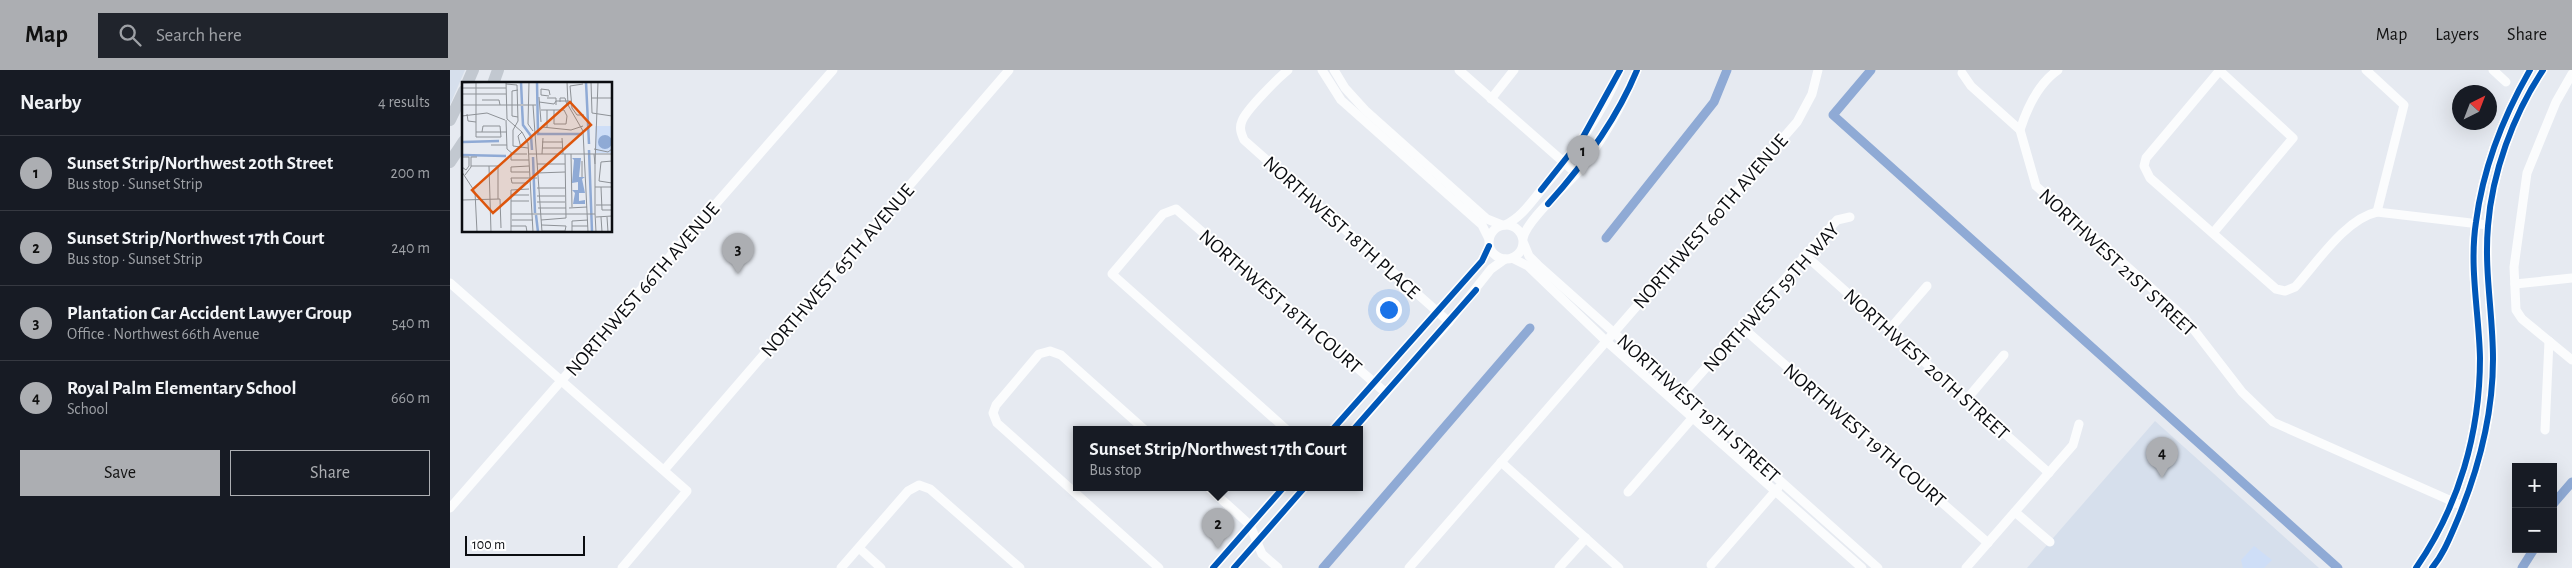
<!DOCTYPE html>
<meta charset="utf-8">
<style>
:root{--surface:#171b24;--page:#20242c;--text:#f1f3f6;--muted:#9ea1a6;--line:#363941;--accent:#acaeb2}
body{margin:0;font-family:"Alegreya Sans",sans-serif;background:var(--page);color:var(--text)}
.controls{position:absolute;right:15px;bottom:15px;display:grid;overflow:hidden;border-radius:0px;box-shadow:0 5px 20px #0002}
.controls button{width:45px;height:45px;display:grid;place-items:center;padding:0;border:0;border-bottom:1px solid var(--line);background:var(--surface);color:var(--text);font:25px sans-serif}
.compass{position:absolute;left:2002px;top:15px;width:45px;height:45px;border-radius:50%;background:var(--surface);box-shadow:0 5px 20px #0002;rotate:42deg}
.scale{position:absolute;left:15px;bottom:12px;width:120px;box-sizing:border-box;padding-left:5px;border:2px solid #0b0d11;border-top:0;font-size:14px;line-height:18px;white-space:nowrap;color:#0b0d11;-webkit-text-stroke:4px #fff;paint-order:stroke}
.you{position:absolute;left:938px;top:239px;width:18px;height:18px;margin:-12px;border:4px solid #fff;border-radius:50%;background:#1a73e8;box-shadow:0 0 0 8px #1a73e833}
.badge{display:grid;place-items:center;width:32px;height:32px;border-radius:50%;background:var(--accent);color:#111;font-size:16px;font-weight:700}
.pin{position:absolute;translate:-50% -41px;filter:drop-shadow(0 1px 2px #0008)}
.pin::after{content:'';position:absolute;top:26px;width:18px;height:15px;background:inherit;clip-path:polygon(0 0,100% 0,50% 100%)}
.popup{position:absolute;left:623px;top:356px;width:290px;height:65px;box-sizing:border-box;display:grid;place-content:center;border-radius:0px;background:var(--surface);filter:drop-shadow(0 1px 4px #0005);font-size:16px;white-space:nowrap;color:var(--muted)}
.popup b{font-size:19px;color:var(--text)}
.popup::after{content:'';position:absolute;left:50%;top:100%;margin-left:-10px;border:10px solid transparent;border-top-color:var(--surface)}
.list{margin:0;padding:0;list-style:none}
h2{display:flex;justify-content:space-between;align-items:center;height:65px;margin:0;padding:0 20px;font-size:21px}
h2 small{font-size:16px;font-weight:400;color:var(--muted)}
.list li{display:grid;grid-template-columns:32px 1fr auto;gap:15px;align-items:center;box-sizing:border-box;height:75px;padding:0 20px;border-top:1px solid var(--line)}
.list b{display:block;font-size:19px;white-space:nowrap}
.list p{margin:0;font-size:16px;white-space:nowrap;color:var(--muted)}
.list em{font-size:16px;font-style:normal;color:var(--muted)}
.actions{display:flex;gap:10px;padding:15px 20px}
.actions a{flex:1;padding:11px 0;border:1px solid var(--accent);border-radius:0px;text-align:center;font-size:18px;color:var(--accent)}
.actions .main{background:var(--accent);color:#111}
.icon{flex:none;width:28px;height:28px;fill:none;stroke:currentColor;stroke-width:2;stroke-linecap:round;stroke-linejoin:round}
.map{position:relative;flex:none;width:2122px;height:498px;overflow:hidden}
header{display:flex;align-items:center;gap:30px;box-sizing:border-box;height:70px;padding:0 25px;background:var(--accent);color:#111}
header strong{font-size:24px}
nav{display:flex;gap:28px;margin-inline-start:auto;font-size:18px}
.search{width:350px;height:45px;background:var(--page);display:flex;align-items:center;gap:12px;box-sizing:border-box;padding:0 18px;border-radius:0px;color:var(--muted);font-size:19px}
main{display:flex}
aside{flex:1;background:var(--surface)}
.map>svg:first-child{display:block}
.built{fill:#d6dfec}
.green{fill:#cedef7}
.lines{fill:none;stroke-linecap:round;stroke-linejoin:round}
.canal{stroke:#8faad5;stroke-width:9}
.minor{stroke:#fbfcfd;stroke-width:9}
.highway{stroke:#c2c8d0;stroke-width:12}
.cycleway-casing{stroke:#fff;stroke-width:9}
.cycleway{stroke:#0057b8;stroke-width:6}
.labels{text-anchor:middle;stroke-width:4;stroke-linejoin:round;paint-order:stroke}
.street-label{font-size:20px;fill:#0b0d11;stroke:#fff}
.inset-river{fill:none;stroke:#8faad5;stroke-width:2.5}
.inset-road{fill:none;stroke:#8e9297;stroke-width:1}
.view{fill:#dd550c;fill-opacity:0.15;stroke:#dd550c;stroke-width:2.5}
.inset-edge{fill:none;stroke:#0b0d11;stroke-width:2.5}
</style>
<header>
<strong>Map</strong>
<div class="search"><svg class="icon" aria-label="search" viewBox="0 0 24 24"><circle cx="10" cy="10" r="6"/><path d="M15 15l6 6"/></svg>Search here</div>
<nav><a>Map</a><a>Layers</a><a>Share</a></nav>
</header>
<main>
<aside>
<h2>Nearby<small>4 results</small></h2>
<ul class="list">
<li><span class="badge">1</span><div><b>Sunset Strip/Northwest 20th Street</b><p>Bus stop · Sunset Strip</p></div><em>200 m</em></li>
<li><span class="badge">2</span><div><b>Sunset Strip/Northwest 17th Court</b><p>Bus stop · Sunset Strip</p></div><em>240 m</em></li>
<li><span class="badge">3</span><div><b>Plantation Car Accident Lawyer Group</b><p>Office · Northwest 66th Avenue</p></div><em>540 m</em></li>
<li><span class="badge">4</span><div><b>Royal Palm Elementary School</b><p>School</p></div><em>660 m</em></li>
</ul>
<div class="actions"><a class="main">Save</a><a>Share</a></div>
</aside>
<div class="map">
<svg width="2122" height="498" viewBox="0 0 2122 498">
<rect width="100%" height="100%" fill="#e6eaf1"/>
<g class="built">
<polygon points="0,0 15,0 0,35"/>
<polygon points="1705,351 1869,498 1577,498"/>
</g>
<polygon class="green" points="1804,476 1822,490 1814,498 1793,498 1791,490"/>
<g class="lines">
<g class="canal">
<polyline points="1421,0 1383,45 1888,498"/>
<polyline points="1156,168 1264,32 1277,0"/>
<polyline points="2103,434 2122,412"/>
<polyline points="873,498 1080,258"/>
<polyline points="2072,498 2084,479"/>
</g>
<g class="minor">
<path d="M 838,0 C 828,8 796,40 792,51 C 789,58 791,63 794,70 L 999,252"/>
<polyline points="872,0 891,30 1032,155 1039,169"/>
<polyline points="884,0 895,18 915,40 1037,149 1052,155"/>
<polyline points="1009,0 1126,103"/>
<path d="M 1770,0 L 1696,88 L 1694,96 L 1700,108 L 1826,219 L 1835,221 L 1845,217 C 1867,193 1895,149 1927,142 L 2038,155"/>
<polyline points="1916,0 1954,35 1927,142"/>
<polyline points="2043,0 2056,12"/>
<polyline points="1512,3 1521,16 1570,60 1586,116 1734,247 1792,322 1823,352 2013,436"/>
<polyline points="2122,4 2106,32 2077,103 2064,197 2066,240 2072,249 2122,290"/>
<polyline points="1041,29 1064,0"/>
<path d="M 1570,60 C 1577,38 1589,13 1608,0"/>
<circle cx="1056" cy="172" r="17"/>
<path d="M 1055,155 C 1072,147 1081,132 1093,118 C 1123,83 1153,44 1170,0"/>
<polyline points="1763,163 1843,68 1770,1"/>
<path d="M 1073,168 C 1077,150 1114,118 1127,103 C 1151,73 1172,36 1187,0"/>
<polyline points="1074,174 1079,186 1088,195 1428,498"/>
<polyline points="1356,186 1599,403"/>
<polyline points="1062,188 1078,196 1156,271 1412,498"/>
<polyline points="0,213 237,421 172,498"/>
<polyline points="2065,214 2122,208"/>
<polyline points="1293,258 1538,473"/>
<polyline points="1439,260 1477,216"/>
<polyline points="1230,327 1387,150 1400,147"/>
<polyline points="1516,330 1554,285"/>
<polyline points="695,360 611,285 600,281 589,284 546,335 543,343 547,353 709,498"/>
<polyline points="837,360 662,204 713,144 726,139 936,323"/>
<polyline points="882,360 1032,191 1039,176"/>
<polyline points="903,360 999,252 1041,199 1055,189"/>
<polyline points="2095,360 2099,271"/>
<polyline points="1051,392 1169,498"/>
<polyline points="215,399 559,0"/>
<polyline points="759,418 800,455 812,484 828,498"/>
<polyline points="1178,422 1245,345"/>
<polyline points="0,438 383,0"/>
<polyline points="1565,442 1600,472"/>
<polyline points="409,478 431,498"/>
<polyline points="1261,495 1328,418"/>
<polyline points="391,498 458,421 469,415 480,419 570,498"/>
<polyline points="763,498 833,418"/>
<polyline points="784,498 854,418"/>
<polyline points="959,498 1347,52 1362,24 1368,0"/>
<polyline points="1109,498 1136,468"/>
<polyline points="1516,498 1623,375 1629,354"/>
<path d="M 1966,498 C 2009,436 2030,363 2030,288 C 2029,243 2019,197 2026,152 C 2033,98 2053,47 2080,0"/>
<path d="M 1982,498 C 1992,486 1998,472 2004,458 C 2027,405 2043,347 2043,289 C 2043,244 2034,201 2038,156 C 2042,103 2063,45 2093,0"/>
</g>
<g class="highway">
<polyline points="17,14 23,0"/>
<polyline points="43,14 48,0"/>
<polyline points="0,50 14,21"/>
<polyline points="0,92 14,71"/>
</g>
<defs>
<g id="cycleway">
<polyline points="1091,120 1133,67 1170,0"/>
<path d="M 1098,134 C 1134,94 1166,51 1187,0"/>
<polyline points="882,360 1032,191 1039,176"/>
<polyline points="903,360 1026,220"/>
<polyline points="763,498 833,418"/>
<polyline points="784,498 854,418"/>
<path d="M 1966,498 C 2009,436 2030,363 2030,288 C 2029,243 2019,197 2026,152 C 2033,98 2053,47 2080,0"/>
<path d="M 1982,498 C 1992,486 1998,472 2004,458 C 2027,405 2043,347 2043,289 C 2043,244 2034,201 2038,156 C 2042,103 2063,45 2093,0"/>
</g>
</defs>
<use href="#cycleway" class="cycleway-casing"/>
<use href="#cycleway" class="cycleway"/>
</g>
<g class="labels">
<g class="street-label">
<text transform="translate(1260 151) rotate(-49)" y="7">NORTHWEST 60TH AVENUE</text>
<text transform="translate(892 157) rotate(42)" y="7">NORTHWEST 18TH PLACE</text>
<text transform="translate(1668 192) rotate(43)" y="7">NORTHWEST 21ST STREET</text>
<text transform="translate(387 200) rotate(-49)" y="7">NORTHWEST 65TH AVENUE</text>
<text transform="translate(192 219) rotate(-49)" y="7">NORTHWEST 66TH AVENUE</text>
<text transform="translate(1321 227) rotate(-48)" y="7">NORTHWEST 59TH WAY</text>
<text transform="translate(831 231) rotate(41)" y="7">NORTHWEST 18TH COURT</text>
<text transform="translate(1477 294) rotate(42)" y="7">NORTHWEST 20TH STREET</text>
<text transform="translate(1249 338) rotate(42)" y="7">NORTHWEST 19TH STREET</text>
<text transform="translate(1415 365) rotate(41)" y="7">NORTHWEST 19TH COURT</text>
</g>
</g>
<g transform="translate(12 12)">
<rect width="150" height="150" fill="#e6eaf1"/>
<path d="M 133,44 L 150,44 L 150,71 L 133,71 Z" fill="#cedef7"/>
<path d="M136 60a7 7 0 1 1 14 0a7 7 0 1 1-14 0ZM 110,76 L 119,76 L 117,95 L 123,95 L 120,97 L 123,111 L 117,111 L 117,119 L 123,118 L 123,122 L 111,122 L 113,111 L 110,108 L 116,108 L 116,100 L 110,101 L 112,78 Z" fill="#8faad5"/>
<path class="inset-river" d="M 59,0 L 60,22M 75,0 L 76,52 L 120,52M 124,0 L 127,62M 60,24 L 61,43 L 69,54 L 70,68M 1,60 L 37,59M 127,68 L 130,150M 0,73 L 44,74M 71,75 L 73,131M 74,133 L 76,150"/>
<path class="inset-road" d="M 14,0 L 14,55 L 39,55 L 38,44 L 21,44 L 20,50M 44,0 L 45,37 L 60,50 L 66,61 L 71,150M 67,0 L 66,42 L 71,49M 105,0 L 106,23 L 121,49 L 126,150M 129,0 L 130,31 L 150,34M 0,1 L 44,0M 44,2 L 55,3 L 56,39 L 51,48 L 51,64 L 66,66M 121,2 L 108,4 L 110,26 L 115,33 L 122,33M 0,6 L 44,6M 56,8 L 50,9 L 50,34 L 56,35M 0,12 L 44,12M 87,14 L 79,13 L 79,7 L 87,8 L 88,13M 77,15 L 79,40M 85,16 L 94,16 L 94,23M 129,16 L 150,16M 20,18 L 37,18 L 38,23M 77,20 L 92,22 L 94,19 L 107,19M 98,20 L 98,16 L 103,16 L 105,23M 0,23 L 74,23M 71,23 L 80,150M 79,28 L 102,28 L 105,34M 92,28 L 92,42 L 104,42 L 105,34M 5,32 L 6,39 L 14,40M 0,34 L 25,31 L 43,38M 44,38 L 45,67 L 51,72 L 65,72M 80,45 L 109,48 L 121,44M 85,45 L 85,28M 14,50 L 45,50M 0,51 L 0,69M 100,56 L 101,72M 80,60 L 101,60M 29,63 L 45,63M 59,66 L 56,54 L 60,50M 80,66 L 101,66M 132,67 L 146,70 L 150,67M 49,71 L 49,78 L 67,78M 67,72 L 150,72M 80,72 L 81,56M 109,72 L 110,125M 132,72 L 133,82 L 136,0M 0,75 L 7,75 L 7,84 L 4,88 L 0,85M 120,79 L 120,95M 150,79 L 139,80 L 137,99 L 150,101M 75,82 L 103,82M 133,82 L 133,131M 9,84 L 36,84 L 36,117M 27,84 L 29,150M 67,84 L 49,85 L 49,90 L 67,90M 0,90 L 13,110 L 15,150M 75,91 L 103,90M 3,93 L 9,85 L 9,75 L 15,75M 66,101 L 50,101 L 49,96 L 75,96M 133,105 L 150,105M 139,105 L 140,128 L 150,128M 75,106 L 103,106M 49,113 L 67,113M 75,114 L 103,114M 0,118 L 38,117 L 39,146M 49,119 L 67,119M 75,120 L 103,120M 134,123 L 150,123M 76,126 L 104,126M 107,126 L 125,125M 133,131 L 134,150M 49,132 L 133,132M 134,135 L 150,134M 139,135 L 140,150M 145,135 L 146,150M 50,138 L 71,138M 79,138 L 104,136 L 103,72M 80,143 L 104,144 L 103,149 L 80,149M 49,144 L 64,144 L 65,150M 110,144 L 126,144M 49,150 L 49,108 L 67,107M 110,150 L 110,139 L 126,138"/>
<path class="view" d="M 108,20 L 129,43 L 31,131 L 10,108 Z"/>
<rect width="150" height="150" class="inset-edge"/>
</g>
</svg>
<div class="controls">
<button>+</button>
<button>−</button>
</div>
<svg class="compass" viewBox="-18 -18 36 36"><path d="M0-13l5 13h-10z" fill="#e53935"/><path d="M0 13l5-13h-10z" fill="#9ea1a6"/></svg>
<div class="scale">100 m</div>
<div class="you"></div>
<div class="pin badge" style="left:1133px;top:106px">1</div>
<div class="pin badge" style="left:768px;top:479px">2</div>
<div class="popup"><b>Sunset Strip/Northwest 17th Court</b>Bus stop</div>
<div class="pin badge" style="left:288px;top:204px">3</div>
<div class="pin badge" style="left:1712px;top:408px">4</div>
</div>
</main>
